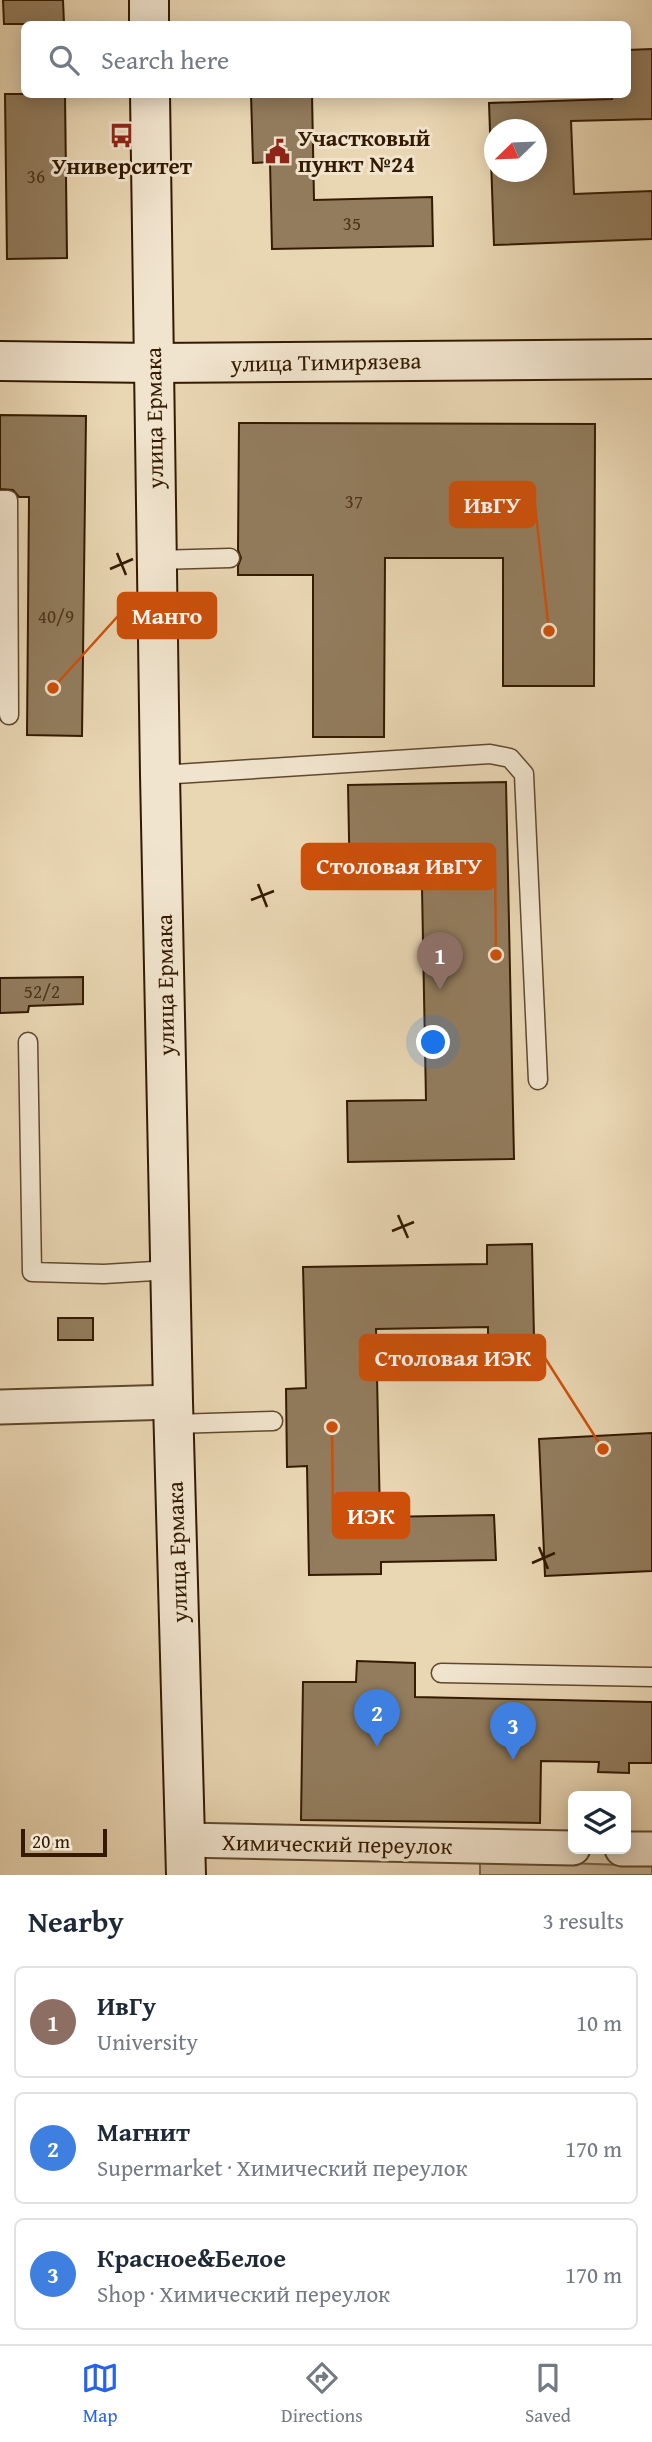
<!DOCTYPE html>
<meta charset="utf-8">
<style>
:root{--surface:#fff;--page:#f6f6f7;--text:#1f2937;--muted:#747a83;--line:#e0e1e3;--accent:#2563eb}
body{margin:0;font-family:"Gentium Book Plus",serif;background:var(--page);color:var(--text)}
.controls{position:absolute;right:21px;bottom:21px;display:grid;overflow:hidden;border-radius:10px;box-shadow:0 4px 18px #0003}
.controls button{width:63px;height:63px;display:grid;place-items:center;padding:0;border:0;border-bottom:2px solid var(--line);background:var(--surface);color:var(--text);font:35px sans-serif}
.compass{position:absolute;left:484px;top:119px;width:63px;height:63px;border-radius:50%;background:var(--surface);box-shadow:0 4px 18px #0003;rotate:247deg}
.scale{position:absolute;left:21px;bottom:18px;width:86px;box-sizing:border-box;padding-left:7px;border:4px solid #331a00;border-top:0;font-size:19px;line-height:24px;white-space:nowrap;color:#331a00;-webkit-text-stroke:5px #f1e4ce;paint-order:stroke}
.you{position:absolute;left:434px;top:1043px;width:24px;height:24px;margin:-18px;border:5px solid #fff;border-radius:50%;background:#1a73e8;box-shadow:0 0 0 10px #1a73e833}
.badge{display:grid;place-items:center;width:46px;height:46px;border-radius:50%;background:var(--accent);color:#fff;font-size:23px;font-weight:700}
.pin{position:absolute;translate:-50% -58px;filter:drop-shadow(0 2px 4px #0008)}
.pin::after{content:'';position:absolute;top:37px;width:24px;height:21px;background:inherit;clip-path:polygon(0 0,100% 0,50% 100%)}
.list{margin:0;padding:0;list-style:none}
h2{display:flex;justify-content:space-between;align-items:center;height:91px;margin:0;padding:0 28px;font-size:30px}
h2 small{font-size:23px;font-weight:400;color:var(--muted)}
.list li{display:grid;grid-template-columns:46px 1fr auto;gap:21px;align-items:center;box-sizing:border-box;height:112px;margin:0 14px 14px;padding:0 14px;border:2px solid var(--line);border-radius:10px}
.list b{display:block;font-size:26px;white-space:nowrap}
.list p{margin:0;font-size:23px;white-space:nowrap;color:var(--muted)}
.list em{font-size:23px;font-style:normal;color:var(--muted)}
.icon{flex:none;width:38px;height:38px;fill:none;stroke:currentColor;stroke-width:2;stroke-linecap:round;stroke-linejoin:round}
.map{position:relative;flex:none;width:652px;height:1875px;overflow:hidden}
.search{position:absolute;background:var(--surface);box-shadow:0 4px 18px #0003;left:21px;right:21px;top:21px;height:77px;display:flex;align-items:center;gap:18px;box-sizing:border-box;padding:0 24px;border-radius:10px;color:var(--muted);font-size:26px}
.sheet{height:469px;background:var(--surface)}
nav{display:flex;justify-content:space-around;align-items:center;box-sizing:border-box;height:98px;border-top:2px solid var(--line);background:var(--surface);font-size:19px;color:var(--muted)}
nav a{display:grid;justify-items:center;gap:4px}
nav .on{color:var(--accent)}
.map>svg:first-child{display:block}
.green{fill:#cab695;stroke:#7e684a;stroke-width:2}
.building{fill:#927c5d;stroke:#331a00;stroke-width:2;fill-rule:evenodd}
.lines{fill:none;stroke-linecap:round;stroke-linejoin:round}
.service-casing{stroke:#60492d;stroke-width:21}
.minor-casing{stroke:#60492d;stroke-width:37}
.secondary-casing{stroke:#331a00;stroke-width:42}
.service{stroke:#f1e4ce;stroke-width:18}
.minor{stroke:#f1e4ce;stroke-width:33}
.secondary{stroke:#f1e4ce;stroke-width:38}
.ticks{fill:none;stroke:#331a00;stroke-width:2.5}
.labels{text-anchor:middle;stroke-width:6;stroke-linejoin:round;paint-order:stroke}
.number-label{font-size:19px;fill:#4b3217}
.poi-label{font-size:23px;font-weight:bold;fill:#331a00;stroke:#f1e4ce;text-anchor:start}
.street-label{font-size:23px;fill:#331a00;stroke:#f1e4ce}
.leader{fill:none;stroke:#cd500a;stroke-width:2.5}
.callout-dot{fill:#cd500a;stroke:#f1e4ce;stroke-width:2.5}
.callout{fill:#cd500a;stroke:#cd500a;stroke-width:2.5}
.callout-label{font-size:24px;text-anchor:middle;font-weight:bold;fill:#fff}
</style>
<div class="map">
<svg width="652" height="1875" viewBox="0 0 652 1875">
<rect width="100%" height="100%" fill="#e9d6b3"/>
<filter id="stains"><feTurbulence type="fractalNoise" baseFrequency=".00286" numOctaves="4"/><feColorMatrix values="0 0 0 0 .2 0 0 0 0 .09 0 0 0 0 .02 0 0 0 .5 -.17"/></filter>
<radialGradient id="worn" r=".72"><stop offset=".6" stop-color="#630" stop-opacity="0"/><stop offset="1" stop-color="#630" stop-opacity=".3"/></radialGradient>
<polygon class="green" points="480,1860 652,1866 652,1875 480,1875"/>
<g class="building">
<polygon points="3,0 63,0 64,24 4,24"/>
<path d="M 652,49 L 652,119 L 571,121 L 574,194 L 652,191 L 652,239 L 494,245 L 489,103 L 612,99 L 612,94 L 627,94 L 627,50 ZM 494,130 L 536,130 L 536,172 L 494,172 Z"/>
<polygon points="5,94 65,94 67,258 7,259"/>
<polygon points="251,94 312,94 314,200 432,197 433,246 272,249 270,162 253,163"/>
<polygon points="0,415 86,416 82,736 27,735 29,497 19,497 13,490 0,489"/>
<polygon points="239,423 595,424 594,686 503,686 503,558 385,558 384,737 313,737 313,575 238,575 238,566 241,558 238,550"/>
<polygon points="506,782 514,1159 348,1162 347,1101 426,1100 422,888 350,889 348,785"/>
<polygon points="83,977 83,1004 29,1006 28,1012 0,1013 0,978"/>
<polygon points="532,1244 534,1338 488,1339 488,1327 376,1329 380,1517 494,1515 496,1560 381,1562 381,1574 309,1575 307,1466 287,1467 286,1389 306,1388 303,1267 487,1264 487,1245"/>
<rect x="58" y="1318" width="35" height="22"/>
<polygon points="652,1433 652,1571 545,1576 539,1439"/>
<polygon points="357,1661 415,1663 415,1697 652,1702 652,1763 629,1763 629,1773 598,1772 599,1762 541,1761 540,1823 301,1820 303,1682 356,1682"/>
</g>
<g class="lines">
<defs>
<g id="service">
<polyline points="0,500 8,500 9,715"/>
<polyline points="156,560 230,558"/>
<polyline points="160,775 490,754 510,758 524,774 538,1080"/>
<polyline points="28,1042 32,1272 104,1274 171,1270"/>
<polyline points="174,1424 273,1421"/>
<polyline points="441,1673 652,1677"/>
</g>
<g id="minor">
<polyline points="0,1407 173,1402"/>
<polyline points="185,1840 573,1848"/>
<polyline points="622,1849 652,1849"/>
</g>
<g id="secondary">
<polyline points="149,0 149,24"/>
<polyline points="150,94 160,775 173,1402 186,1875"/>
<polyline points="0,361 153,363 652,359"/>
</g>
</defs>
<use href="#service" class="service-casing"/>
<use href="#minor" class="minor-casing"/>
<use href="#secondary" class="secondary-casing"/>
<use href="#service" class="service"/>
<use href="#minor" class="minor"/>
<use href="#secondary" class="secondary"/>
</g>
<path class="ticks" d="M 117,553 L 126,575M 110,569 L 133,559M 258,884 L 267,907M 251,900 L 274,891M 398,1215 L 408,1238M 392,1231 L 414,1222M 539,1547 L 548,1569M 532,1563 L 555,1553"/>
<defs>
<symbol id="bus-bare" viewBox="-9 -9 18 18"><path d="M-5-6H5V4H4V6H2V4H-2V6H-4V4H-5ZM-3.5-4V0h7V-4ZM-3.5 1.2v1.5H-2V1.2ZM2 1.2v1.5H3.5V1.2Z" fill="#8f2418" stroke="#f1e4ce" stroke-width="2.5" paint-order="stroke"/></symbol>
<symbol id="civic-bare" viewBox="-9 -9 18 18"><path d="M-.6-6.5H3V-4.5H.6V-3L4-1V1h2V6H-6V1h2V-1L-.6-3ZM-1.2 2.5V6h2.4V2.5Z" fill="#8f2418" stroke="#f1e4ce" stroke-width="2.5" paint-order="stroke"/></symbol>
</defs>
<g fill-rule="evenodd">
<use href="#bus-bare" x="104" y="118" width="35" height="35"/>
<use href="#civic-bare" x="260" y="134" width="35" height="35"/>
</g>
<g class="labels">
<g class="number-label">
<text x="36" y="183">36</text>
<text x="352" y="230">35</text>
<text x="354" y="508">37</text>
<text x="56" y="623">40/9</text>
<text x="42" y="998">52/2</text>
</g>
<g class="poi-label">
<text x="298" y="146">Участковый<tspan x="298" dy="26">пункт №24</tspan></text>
<text x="122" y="174" text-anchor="middle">Университет</text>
</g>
<g class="street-label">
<text transform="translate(326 362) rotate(-1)" y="8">улица Тимирязева</text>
<text transform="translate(154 418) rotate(-91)" y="8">улица Ермака</text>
<text transform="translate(165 985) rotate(-91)" y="8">улица Ермака</text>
<text transform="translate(177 1552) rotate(-92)" y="8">улица Ермака</text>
<text transform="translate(337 1844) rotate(1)" y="8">Химический переулок</text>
</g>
</g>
<path class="leader" d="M549 631L535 505M53 688L118 616M496 955L495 866M603 1449L545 1358M332 1427L333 1516"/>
<g class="callout-dot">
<circle cx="549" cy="631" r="7"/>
<circle cx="53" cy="688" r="7"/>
<circle cx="496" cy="955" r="7"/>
<circle cx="603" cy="1449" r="7"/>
<circle cx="332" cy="1427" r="7"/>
</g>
<g class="callout">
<rect x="450" y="482" width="85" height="45" rx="7"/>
<rect x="118" y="593" width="98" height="45" rx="7"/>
<rect x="302" y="844" width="193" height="45" rx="7"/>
<rect x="360" y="1335" width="185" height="45" rx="7"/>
<rect x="333" y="1493" width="76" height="45" rx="7"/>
</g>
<g class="callout-label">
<text x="492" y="513">ИвГУ</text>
<text x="167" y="624">Манго</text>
<text x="399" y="874">Столовая ИвГУ</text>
<text x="453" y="1366">Столовая ИЭК</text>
<text x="371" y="1524">ИЭК</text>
</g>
<rect width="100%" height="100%" filter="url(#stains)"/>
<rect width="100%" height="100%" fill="url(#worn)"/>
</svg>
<div class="controls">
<button><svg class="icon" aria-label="layers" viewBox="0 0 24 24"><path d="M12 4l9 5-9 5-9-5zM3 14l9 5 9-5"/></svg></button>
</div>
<svg class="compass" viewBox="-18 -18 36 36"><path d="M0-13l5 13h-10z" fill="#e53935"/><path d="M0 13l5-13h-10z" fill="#747a83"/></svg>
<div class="scale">20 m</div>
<div class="you"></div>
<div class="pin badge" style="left:440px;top:990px;background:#8d6e63">1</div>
<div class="pin badge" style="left:377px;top:1747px;background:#3f7fe0">2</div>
<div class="pin badge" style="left:513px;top:1760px;background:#3f7fe0">3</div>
<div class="search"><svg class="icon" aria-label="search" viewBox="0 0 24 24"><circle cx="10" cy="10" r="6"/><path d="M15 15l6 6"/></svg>Search here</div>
</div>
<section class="sheet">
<h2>Nearby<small>3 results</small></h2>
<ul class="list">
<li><span class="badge" style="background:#8d6e63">1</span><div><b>ИвГу</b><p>University</p></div><em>10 m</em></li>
<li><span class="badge" style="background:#3f7fe0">2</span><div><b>Магнит</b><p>Supermarket · Химический переулок</p></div><em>170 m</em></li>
<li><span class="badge" style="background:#3f7fe0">3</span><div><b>Красное&amp;Белое</b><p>Shop · Химический переулок</p></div><em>170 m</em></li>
</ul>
</section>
<nav>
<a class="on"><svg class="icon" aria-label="map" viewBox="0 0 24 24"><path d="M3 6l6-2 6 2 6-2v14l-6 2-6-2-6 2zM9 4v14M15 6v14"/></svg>Map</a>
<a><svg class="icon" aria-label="directions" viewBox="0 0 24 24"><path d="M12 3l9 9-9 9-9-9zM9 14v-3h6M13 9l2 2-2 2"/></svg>Directions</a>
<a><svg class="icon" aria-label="saved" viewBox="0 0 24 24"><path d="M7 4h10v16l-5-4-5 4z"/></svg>Saved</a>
</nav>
